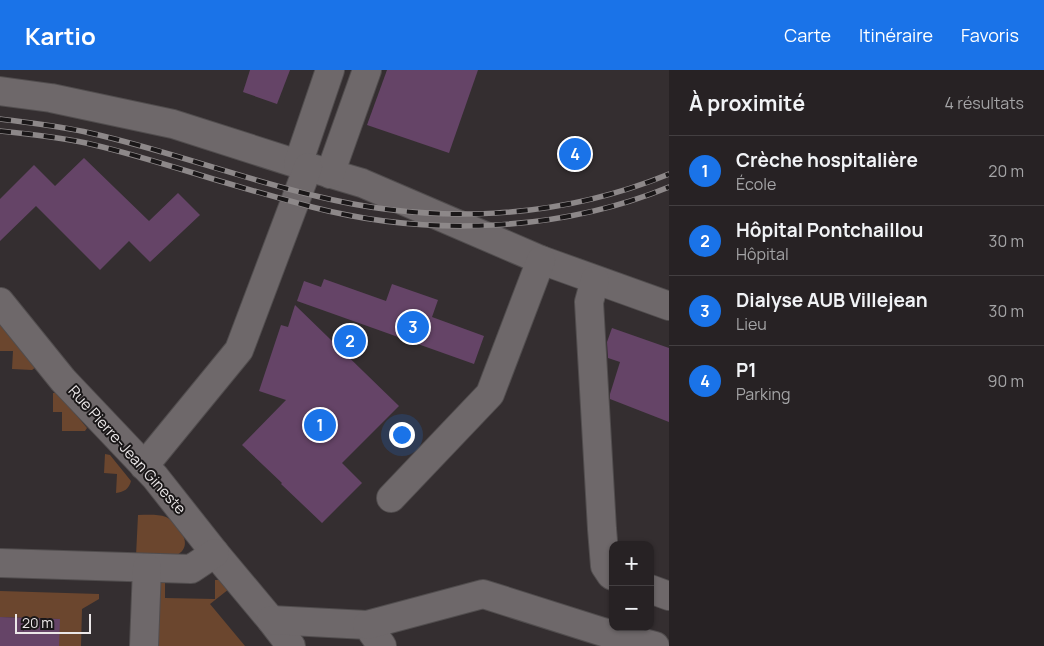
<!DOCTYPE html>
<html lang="fr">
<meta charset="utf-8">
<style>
:root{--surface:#272224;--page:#332f31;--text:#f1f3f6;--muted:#a4a4a6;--line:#433f41;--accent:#1a73e8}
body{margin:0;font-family:Manrope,sans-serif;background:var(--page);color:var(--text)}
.controls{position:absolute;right:15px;bottom:15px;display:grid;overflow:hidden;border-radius:10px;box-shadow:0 1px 4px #0004}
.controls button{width:45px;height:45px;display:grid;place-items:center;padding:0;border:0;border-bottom:1px solid var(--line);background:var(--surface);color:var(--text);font:25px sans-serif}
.scale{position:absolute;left:15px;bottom:12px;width:76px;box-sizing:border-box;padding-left:5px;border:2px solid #ebe7e8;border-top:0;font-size:14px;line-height:18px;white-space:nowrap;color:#ebe7e8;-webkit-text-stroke:4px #1a1718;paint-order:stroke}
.you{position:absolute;left:401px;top:364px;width:18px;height:18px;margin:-12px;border:4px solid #fff;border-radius:50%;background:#1a73e8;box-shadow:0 0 0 8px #1a73e833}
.badge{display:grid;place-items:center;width:32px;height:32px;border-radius:50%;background:var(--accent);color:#fff;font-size:16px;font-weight:700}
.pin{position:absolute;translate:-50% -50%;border:2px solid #fff;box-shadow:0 1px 5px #0006}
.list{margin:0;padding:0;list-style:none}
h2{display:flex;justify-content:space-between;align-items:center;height:65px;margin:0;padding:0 20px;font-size:21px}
h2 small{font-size:16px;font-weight:400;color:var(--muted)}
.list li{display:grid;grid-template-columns:32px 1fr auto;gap:15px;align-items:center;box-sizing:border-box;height:70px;padding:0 20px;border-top:1px solid var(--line)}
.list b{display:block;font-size:19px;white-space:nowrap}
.list p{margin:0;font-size:16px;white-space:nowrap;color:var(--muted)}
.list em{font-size:16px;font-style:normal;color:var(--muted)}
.map{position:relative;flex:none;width:669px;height:576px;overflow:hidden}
header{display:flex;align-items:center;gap:30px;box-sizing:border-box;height:70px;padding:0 25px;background:var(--accent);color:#fff}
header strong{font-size:24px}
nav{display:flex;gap:28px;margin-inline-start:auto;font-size:18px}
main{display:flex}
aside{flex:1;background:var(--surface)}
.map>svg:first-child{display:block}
.green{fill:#6b462e}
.building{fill:#654467}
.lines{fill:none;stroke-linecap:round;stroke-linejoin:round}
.minor-casing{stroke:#514d4e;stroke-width:30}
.minor{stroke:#6e686a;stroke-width:28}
.rail-casing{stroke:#8d8889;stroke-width:5.5}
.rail{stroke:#1a1718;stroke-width:4;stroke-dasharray:11;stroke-linecap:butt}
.labels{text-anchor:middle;stroke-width:4;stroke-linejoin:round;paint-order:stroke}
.street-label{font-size:15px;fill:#ebe7e8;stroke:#1a1718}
</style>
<header>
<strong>Kartio</strong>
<nav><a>Carte</a><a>Itinéraire</a><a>Favoris</a></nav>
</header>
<main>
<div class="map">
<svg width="669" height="576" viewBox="0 0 669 576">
<rect width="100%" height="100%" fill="#342e30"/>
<g class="green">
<polygon points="0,253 36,297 32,300 12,299 13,281 0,281"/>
<polygon points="53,323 58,323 87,358 85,361 62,361 62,342 53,342"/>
<path d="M 105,384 L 110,385 L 131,411 C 129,419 124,422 116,423 L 117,404 L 104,403 Z"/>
<path d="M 138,445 C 147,445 158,444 166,447 C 171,449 175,454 178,458 C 188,470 188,481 173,487 L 136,486 Z"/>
<polygon points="165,508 165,528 215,529 215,510 221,510 229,519 210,534 245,576 158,576 153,515"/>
<polygon points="0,521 99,524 99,529 82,539 81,576 59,576 59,549 0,547"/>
</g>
<g class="building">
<polygon points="250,0 290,0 277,34 243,22"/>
<polygon points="387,0 478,0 449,83 367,55"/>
<polygon points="84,88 149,151 178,123 200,145 150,192 129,171 100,200 36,136 0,171 0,129 34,95 55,116"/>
<polygon points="324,209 386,231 392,214 438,230 432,247 484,266 474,294 297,231 304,211 321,217"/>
<polygon points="295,235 399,336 342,393 362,413 322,453 281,414 282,413 242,375 286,330 259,321 281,255 288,257"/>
<polygon points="612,258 669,278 669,352 610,329 610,324 620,292 608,288 607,272"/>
<polygon points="0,547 60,549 59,576 0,576"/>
</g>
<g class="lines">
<defs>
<g id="minor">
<polyline points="0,21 51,28 173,54 298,94 362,113 541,190 669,236"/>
<polyline points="298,94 330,0"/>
<polyline points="330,104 367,0"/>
<polyline points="595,210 589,232 602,459 605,496 611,505 613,506"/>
<polyline points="0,232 63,310 155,407 215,483 271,550 291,576"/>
<polyline points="144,396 239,280 308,97"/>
<polyline points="391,428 490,324 541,190"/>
<polyline points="0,493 191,499 215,483"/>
<polyline points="650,519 669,526"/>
<polyline points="271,550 367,555 382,576"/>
<polyline points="367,555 483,524 603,562 655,576"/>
<polyline points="144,576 147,498"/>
</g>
</defs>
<use href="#minor" class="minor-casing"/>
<use href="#minor" class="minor"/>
<defs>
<g id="rail">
<path d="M 0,49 C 30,53 60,56 90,63 C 166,80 240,108 316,126 C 433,155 557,150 669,104"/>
<path d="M 0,61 C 29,64 58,67 86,73 C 117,80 147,89 177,98 C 222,112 267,125 312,137 C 427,167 559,162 669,117"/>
</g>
</defs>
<use href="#rail" class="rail-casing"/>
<use href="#rail" class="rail"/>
</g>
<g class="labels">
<g class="street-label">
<text transform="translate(127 380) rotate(48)" y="5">Rue Pierre-Jean Gineste</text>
</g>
</g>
</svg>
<div class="controls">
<button>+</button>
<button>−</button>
</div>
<div class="scale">20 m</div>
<div class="you"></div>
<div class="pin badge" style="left:320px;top:355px">1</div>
<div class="pin badge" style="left:350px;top:271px">2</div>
<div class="pin badge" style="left:413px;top:257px">3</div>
<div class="pin badge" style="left:575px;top:84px">4</div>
</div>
<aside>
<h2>À proximité<small>4 résultats</small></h2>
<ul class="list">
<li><span class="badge">1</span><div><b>Crèche hospitalière</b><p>École</p></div><em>20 m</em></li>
<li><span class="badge">2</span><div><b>Hôpital Pontchaillou</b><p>Hôpital</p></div><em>30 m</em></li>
<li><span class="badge">3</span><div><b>Dialyse AUB Villejean</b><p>Lieu</p></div><em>30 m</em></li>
<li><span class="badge">4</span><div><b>P1</b><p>Parking</p></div><em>90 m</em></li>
</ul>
</aside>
</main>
